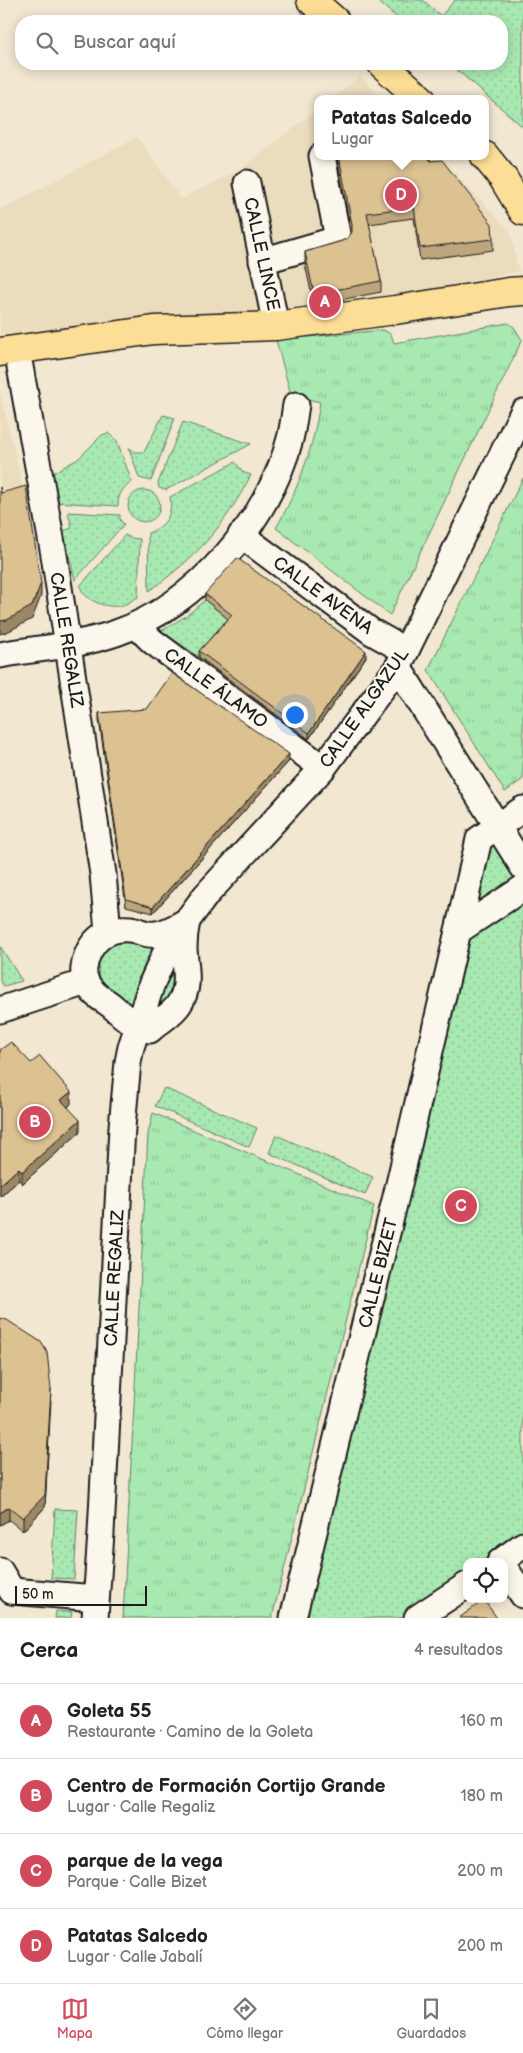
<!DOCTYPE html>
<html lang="es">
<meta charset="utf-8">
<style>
:root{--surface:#fff;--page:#f2f2f2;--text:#222;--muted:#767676;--line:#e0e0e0;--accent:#d1495b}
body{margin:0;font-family:"Balsamiq Sans",sans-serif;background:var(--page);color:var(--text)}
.controls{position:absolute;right:15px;bottom:15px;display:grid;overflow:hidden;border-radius:10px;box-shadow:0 2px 12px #0003}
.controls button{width:45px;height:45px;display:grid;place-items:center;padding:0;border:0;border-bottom:1px solid var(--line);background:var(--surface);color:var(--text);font:25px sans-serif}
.scale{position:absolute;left:15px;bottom:12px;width:132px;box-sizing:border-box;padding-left:5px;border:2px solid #1c1c1c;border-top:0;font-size:14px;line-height:18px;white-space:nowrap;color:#1c1c1c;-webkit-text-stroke:4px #fbf7ec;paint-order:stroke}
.you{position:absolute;left:294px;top:714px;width:18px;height:18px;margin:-12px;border:4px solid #fff;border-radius:50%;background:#1a73e8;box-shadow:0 0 0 8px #1a73e833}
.badge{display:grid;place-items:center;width:32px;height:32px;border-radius:50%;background:var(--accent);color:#fff;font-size:16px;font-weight:700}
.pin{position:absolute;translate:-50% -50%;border:2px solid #fff;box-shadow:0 1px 5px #0006}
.popup{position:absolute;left:314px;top:95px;width:175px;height:65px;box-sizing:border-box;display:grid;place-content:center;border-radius:10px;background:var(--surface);filter:drop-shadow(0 1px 4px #0005);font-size:16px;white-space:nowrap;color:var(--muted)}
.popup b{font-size:19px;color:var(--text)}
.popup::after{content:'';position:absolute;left:50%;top:100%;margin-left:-10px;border:10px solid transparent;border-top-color:var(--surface)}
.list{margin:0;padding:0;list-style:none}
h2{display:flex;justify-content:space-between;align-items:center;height:65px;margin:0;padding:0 20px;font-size:21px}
h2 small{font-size:16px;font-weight:400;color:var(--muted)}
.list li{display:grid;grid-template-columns:32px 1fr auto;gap:15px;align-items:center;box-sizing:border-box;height:75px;padding:0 20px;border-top:1px solid var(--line)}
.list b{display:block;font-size:19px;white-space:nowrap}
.list p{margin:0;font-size:16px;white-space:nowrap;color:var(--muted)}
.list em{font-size:16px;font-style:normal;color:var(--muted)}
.icon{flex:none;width:28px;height:28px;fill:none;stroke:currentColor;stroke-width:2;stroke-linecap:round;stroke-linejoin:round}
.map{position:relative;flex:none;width:523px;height:1618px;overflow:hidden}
.search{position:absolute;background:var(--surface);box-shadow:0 2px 12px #0003;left:15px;right:15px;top:15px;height:55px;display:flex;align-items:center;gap:12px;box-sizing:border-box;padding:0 18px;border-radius:20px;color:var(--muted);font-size:19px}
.sheet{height:365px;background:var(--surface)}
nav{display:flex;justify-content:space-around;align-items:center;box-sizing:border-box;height:70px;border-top:1px solid var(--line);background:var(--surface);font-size:14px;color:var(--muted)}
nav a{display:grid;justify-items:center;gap:2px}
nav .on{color:var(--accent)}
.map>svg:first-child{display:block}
.built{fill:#ebdcbe}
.grass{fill:url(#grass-tufts);stroke:#628266}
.park{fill:url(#park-dots);stroke:#628266}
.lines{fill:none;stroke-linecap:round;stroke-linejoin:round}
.minor-casing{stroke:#1c1c1c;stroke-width:29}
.major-casing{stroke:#1c1c1c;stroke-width:31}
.minor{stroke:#fbf7ec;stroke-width:25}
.major{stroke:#fdde96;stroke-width:28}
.wall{fill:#bda67d;stroke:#1c1c1c}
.shaded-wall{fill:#9a8766;stroke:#1c1c1c}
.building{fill:#dcc191;stroke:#1c1c1c}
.labels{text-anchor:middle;stroke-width:4;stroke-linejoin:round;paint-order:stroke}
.street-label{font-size:18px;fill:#1c1c1c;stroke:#fbf7ec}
</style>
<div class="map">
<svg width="523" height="1618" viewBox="0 0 523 1618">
<defs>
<pattern id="grass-tufts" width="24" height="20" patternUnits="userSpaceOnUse" patternTransform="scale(1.25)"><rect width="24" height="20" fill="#a8e8b1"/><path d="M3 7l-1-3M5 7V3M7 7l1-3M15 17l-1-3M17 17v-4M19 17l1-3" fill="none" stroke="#90c698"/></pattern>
<pattern id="park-dots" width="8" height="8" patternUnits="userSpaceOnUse" patternTransform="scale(1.25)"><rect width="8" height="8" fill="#a8e8b1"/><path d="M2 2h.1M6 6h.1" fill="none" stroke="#90c698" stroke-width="1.8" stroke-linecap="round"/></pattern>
</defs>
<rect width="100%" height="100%" fill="#f2e7d1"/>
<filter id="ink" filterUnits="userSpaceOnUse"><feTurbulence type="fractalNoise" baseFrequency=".02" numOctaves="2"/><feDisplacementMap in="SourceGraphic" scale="10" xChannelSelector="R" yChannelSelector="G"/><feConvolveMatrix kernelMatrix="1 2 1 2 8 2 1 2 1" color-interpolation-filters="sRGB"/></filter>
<g filter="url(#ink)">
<g class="built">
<polygon points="360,76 382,99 331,99"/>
<polygon points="317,110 317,156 438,156 510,231 519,272 268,321 0,338 0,210 137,137 181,199 238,171"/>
<polygon points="0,393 26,498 0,505"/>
</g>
<g class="grass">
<path d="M 508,323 L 514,327 L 522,340 L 390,615 L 276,528 C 298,490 314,447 320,402 L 291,395 L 276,340 L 383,330 L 391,334 L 394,343 Z"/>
<polygon points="523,478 523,779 505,792 428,670"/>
<polygon points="153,1113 374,1206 272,1618 123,1618 148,1134"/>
</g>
<g class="park">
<polygon points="376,0 423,0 441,16 455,0 523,0 523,127 450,64 502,64 502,21 401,21"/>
<polygon points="163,415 175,418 151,481 139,478 129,448 136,452 144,452"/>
<polygon points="183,422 251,444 166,490 159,488 158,483"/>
<path d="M 108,433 L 117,441 L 132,482 C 122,489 118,494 118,506 L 57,502 L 51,474 L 78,459 L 102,435 Z"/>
<path d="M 235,462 L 244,473 L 251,475 C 224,527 197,557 149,591 L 148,533 C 165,527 173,515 170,497 Z"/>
<circle cx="144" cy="506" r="16"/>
<polygon points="68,512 120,515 120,520 124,524 75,580 63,531 72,528"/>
<path d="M 125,535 L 131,538 L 140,539 L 138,597 C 132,600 126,605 120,606 C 106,608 84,601 80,586 Z"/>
<polygon points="205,600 232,622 199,657 161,631 186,616"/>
<polygon points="494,839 523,880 523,1531 481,1562 467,1562 467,1572 403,1618 302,1618 482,848"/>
<polygon points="118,937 156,945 133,1009 117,998 95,977 96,957"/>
<polygon points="0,946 22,981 4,986 0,982"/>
<polygon points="173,965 178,991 154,1015 160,991"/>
<polygon points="164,1088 257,1128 249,1147 155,1106"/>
<polygon points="276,1135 373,1177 365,1195 269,1153"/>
<polygon points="55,1509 78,1510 74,1579 51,1578"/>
<polygon points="56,1611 72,1612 71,1618 55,1618"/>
</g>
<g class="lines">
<defs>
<g id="minor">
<polyline points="247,183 276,326"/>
<polyline points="262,261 338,239 322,156"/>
<polyline points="17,350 54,555 103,874 108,932"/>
<polyline points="241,535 372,632 406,651"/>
<polyline points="136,625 152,641 323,768"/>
<path d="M 0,655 C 39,648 78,646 116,633 C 196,606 269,520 290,439 C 293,428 294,416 296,405"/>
<polyline points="398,667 523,867"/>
<polyline points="458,931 479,839 523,809"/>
<polyline points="0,1010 86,982"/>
<path d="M 163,1019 C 152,1020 138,1025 129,1020 C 120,1015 114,1006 105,1001 C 94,995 82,982 84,968 C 87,944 105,926 130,929 C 139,930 146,936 156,934 C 167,933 178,926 187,921"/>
<path d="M 150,1030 C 159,1021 172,1015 179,1004 C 191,986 185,968 184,948 C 184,938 185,930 187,921"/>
<polyline points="500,1562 523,1545"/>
<polyline points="504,1567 523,1595"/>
<polyline points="0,1571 12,1591"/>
<polyline points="12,1591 95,1598"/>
<polyline points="95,1618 101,1533 122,1127 128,1062 131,1047 152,983 169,945 206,895 323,768 398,667 523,412"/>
<polyline points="293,1618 399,1184 458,931 523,888"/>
<polyline points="417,1618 467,1585"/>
</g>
<g id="major">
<polyline points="311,0 335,21"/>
<polyline points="382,64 421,99"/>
<polyline points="485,156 503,178 523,211"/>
<polyline points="0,352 154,330 276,326 395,310 509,292 523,291"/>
</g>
</defs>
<use href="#minor" class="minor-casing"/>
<use href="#major" class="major-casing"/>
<use href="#minor" class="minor"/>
<use href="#major" class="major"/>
</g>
<g class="wall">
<polygon points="337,156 427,156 493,239 493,250 420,260 414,218 369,224 381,281 381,292 314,305 305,264 305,252 342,241 348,238 351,232"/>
<polygon points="205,594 366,657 309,739 199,657 199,651 228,619 205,600"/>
<polygon points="99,713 289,761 153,913 126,906 99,720"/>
<polygon points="0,1050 31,1063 71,1104 68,1107 80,1132 22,1184 19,1180 0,1197"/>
<polygon points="0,1318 51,1401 45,1507 23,1531 9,1520 0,1525"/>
</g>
<g class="shaded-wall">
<polygon points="41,583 41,596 32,619 7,632 0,634 0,621"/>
<polygon points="366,651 366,657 309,739 309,733"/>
<polygon points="289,754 289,761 153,913 153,907"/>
<polygon points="71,1092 71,1104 61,1112 61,1100"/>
<polygon points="80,1120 80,1132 22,1184 22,1172"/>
<polygon points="19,1168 19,1180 0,1197 0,1185"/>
<polygon points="51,1389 45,1507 23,1531 23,1518"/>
<polygon points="9,1507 9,1520 0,1525 0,1513"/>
</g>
<g class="building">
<polygon points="339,156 427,156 431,161 442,160 492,224 493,239 420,248 414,207 367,213 381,281 314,294 305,252 342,241 348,238 352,232 352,225"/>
<polygon points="26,486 41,583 32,606 7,620 0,621 0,487 1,493"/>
<polygon points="237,558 366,651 309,733 199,651 232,615 205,594"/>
<polygon points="172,673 289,754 153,907 126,899 99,713 147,709"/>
<polygon points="11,1042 31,1063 40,1056 71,1092 61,1100 80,1120 22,1172 19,1168 0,1185 0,1050"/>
<polygon points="0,1318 7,1320 41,1342 47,1352 51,1389 45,1495 23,1518 9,1507 0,1513"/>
<polygon points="484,1600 497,1618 459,1618"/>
</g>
</g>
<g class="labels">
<g class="street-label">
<text transform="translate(262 254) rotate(78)" y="6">CALLE LINCE</text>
<text transform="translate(323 595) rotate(36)" y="6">CALLE AVENA</text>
<text transform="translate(67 640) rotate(81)" y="6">CALLE REGALIZ</text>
<text transform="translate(216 688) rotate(36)" y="6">CALLE ÁLAMO</text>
<text transform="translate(364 708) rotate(-55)" y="6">CALLE ALGAZUL</text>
<text transform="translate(378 1273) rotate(-76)" y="6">CALLE BIZET</text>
<text transform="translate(114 1278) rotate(-87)" y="6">CALLE REGALIZ</text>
</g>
</g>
</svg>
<div class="controls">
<button><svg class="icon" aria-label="locate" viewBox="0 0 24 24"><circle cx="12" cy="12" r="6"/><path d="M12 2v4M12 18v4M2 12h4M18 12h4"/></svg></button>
</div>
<div class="scale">50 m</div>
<div class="you"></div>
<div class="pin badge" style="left:325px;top:302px">A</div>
<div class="pin badge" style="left:35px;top:1122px">B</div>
<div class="pin badge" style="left:461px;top:1206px">C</div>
<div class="pin badge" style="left:401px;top:195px">D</div>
<div class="popup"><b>Patatas Salcedo</b>Lugar</div>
<div class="search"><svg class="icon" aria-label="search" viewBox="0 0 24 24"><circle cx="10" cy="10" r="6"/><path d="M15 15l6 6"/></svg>Buscar aquí</div>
</div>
<section class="sheet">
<h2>Cerca<small>4 resultados</small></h2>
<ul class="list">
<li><span class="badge">A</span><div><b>Goleta 55</b><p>Restaurante · Camino de la Goleta</p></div><em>160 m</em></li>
<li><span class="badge">B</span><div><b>Centro de Formación Cortijo Grande</b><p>Lugar · Calle Regaliz</p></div><em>180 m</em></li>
<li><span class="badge">C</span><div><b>parque de la vega</b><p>Parque · Calle Bizet</p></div><em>200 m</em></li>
<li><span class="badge">D</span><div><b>Patatas Salcedo</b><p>Lugar · Calle Jabalí</p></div><em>200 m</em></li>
</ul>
</section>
<nav>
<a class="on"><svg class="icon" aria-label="map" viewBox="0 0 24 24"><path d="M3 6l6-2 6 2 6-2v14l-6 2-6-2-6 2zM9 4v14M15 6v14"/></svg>Mapa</a>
<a><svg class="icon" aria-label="directions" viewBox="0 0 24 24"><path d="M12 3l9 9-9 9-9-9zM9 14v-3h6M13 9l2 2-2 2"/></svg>Cómo llegar</a>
<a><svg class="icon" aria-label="saved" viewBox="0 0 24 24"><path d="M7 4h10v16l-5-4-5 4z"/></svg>Guardados</a>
</nav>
